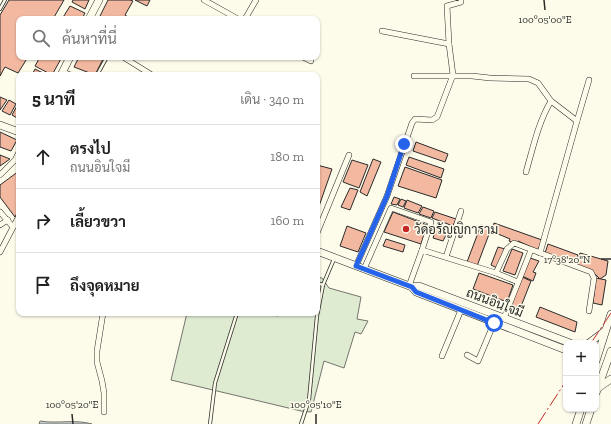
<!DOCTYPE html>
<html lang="th">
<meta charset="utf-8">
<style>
:root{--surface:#fff;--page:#f2f2f2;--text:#222;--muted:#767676;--line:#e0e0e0}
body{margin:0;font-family:"Zilla Slab",Sarabun,serif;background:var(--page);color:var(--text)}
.controls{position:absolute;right:12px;bottom:12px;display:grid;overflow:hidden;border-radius:8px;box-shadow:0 1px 3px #0004}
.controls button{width:36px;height:36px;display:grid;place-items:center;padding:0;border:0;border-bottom:1px solid var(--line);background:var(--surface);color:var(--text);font:20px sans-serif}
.stop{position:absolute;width:12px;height:12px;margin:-9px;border:3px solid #2563eb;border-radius:50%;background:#fff}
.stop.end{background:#2563eb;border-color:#fff;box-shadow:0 1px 4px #0008}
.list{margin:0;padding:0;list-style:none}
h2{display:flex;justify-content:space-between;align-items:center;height:52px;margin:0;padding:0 16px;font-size:17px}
h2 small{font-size:13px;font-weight:400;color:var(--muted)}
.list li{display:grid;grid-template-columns:26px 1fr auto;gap:12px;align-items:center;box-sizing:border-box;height:64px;padding:0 16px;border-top:1px solid var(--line)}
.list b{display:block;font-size:15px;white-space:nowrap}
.list p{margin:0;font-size:13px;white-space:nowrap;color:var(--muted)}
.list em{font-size:13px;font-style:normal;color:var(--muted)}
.icon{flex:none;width:22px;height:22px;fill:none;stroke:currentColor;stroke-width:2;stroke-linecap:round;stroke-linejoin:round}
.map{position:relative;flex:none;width:611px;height:424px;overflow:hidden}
.search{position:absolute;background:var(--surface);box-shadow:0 1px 3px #0004;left:16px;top:16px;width:304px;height:44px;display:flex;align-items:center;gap:10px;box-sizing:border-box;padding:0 14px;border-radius:8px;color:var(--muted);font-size:15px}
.panel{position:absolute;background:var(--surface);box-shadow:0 1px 3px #0004;left:16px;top:72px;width:304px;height:244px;border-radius:8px}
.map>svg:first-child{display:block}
.green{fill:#deebd1;stroke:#74746e}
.water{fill:#c7d0d0;stroke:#74746e}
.building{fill:#f2b8a0;stroke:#2b2b2b}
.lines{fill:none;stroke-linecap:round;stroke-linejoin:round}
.lane-casing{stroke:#2b2b2b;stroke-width:4}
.street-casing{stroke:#2b2b2b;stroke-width:6}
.secondary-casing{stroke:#2b2b2b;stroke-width:8}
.lane{stroke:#fdfbea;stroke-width:2.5}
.street{stroke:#fdfbea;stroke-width:5}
.secondary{stroke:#fdfbea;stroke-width:7}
.power{stroke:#c62828;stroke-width:1;stroke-dasharray:14 3 2 3;stroke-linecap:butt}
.route{stroke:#2563eb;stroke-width:5}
.ticks{fill:none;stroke:#2b2b2b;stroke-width:1.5}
.poi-dot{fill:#c62828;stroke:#fdfbea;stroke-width:1.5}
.labels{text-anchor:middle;stroke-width:3;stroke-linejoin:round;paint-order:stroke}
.poi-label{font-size:13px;fill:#2b2b2b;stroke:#fdfbea;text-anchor:start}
.street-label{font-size:13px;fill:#2b2b2b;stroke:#fdfbea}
.ticks-label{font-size:10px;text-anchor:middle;fill:#2b2b2b;stroke:#fdfbea;stroke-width:3;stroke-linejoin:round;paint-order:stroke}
</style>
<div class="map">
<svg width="611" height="424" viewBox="0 0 611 424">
<rect width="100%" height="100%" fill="#fdfbea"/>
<polygon class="green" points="317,277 322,278 329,288 361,297 357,319 368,321 361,334 355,332 344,368 324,361 311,412 301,411 171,380 187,313 266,313 278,316 279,313 317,313"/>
<path class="water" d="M 40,421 C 57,424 75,419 92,424 L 39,424 Z"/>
<g class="building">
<polygon points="9,0 64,0 53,19 19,19 19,57 28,57 18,73 5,67 0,76 0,15"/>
<polygon points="73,0 89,0 85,9 72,2"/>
<polygon points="108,0 130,0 133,1 125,15 131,19 99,18"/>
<polygon points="135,0 150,0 147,6"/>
<polygon points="70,6 85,13 82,19 62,19"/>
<polygon points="40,57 62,57 52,75 35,66"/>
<polygon points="79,57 104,57 95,75 74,67"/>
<polygon points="35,69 47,75 32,75"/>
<polygon points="0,97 7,100 0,110"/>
<polygon points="9,100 16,104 10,115 2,111"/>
<polygon points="19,102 19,119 12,115"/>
<polygon points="0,132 17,140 11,151 0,147"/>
<polygon points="416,142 448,154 445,162 413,151"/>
<polygon points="0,155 10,159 0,166"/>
<polygon points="409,157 444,169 441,178 406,165"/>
<polygon points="373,159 381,162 367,196 360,192"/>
<polygon points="352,160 368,165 359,188 343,182"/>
<polygon points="317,165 332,169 317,212"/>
<polygon points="405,167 442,180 436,198 398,186"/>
<polygon points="19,171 19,209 15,217 0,197 0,185"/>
<polygon points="350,188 358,190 350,210 341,207"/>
<polygon points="394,197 400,199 397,205 391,204"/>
<polygon points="401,199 406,201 403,207 398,205"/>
<polygon points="407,200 422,206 418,213 404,208"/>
<polygon points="423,207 434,211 431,218 419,214"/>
<polygon points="393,212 427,225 421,244 384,232"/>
<polygon points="435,212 456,219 453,226 432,218"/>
<polygon points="494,223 542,240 538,250 518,241 517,244 509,241 510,239 491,231"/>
<polygon points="437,225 449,229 443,241 433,238"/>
<polygon points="481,225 491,229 477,266 467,262"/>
<polygon points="347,226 366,233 358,252 340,246"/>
<polygon points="386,239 405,245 403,252 383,246"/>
<polygon points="548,244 578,255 574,265 545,253"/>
<polygon points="498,247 505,249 497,268 491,265"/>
<polygon points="512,249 523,253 515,275 503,271"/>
<polygon points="580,253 608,261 606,275 600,279 593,272 576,264"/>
<polygon points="530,258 539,261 533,272 536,273 533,281 522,276"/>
<polygon points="479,273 513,285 507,302 473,289"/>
<polygon points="522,277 531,281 520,309 511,305"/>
<polygon points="596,278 606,280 602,305 593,303"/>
<polygon points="540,307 577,322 575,332 536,317"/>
</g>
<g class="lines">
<defs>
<g id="lane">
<polyline points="0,9 5,0"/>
<polyline points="64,71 73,75"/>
<polyline points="97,75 107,57"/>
<polyline points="317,283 323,285"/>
<polyline points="210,424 215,383 237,313"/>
<polyline points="301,424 309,400 317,316 323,285 334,259"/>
</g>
<g id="street">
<polyline points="204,0 238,19"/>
<polyline points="245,19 256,0"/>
<polyline points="449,44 447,6 461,2 461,0"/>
<polyline points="123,57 152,75"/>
<polyline points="303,57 311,61"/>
<polyline points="414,76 472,76 490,78 529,79 538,83 551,101 577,121 540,253"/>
<polyline points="577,121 589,80"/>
<path d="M 526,172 C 533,148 538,123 551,101"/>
<polyline points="0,175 15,160 19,152"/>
<polyline points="0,212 13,227"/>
<polyline points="0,225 8,220"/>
<polyline points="317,233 349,155"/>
<polyline points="0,252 19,216"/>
<polyline points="446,257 461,211"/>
<polyline points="356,266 387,196 412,123 415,119 432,120 437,117 453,75 449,44 382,31"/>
<polyline points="364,269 391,208 431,222 422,250"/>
<polyline points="496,273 507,249 514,243 591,272 594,278 589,311"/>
<polyline points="409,286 422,250 496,273 518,282"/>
<polyline points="103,313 97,351 97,362 102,381 104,393 104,412"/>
<polyline points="504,318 531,250"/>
<polyline points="467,355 478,361 494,323"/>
<polyline points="442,356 461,310"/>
</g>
<g id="secondary">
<polyline points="89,19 99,0"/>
<polyline points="61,75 70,57"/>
<polyline points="0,125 19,132"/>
<polyline points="317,251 412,287 419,286 427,289 570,343"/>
<polyline points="412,287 416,292 566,350"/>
<polyline points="589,343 605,331"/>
<polyline points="596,361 611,314"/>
<polyline points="598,388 611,379"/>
<polyline points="596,393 611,351"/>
<polyline points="576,424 581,409"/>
<polyline points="586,424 591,409"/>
</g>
</defs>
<use href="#lane" class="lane-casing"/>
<use href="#street" class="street-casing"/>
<use href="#secondary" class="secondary-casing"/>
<use href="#lane" class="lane"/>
<use href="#street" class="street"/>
<use href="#secondary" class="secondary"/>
<g class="power">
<polyline points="591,343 611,313"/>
<polyline points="538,424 566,381"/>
</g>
</g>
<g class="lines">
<polyline class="route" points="404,144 387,196 356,266 412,287 416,292 494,323"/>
</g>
<path class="ticks" d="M 544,0 L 545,10M 601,259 L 611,259M 72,414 L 73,424M 316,414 L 316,424"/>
<circle class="poi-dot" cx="406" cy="229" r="4"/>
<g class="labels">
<g class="poi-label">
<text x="414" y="234">วัดอรัญญิการาม</text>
</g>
<g class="street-label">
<text transform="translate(495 302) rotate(21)" y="5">ถนนอินใจมี</text>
</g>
</g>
<g class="ticks-label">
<text x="545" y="23">100°05'00"E</text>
<text x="567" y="263">17°38'20"N</text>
<text x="72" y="408">100°05'20"E</text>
<text x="316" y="408">100°05'10"E</text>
</g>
</svg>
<div class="controls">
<button>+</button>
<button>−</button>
</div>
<div class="stop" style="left:494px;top:323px"></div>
<div class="stop end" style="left:404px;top:144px"></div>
<div class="search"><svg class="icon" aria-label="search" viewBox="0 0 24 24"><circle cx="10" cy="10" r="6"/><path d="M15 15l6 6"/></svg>ค้นหาที่นี่</div>
<section class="panel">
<h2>5 นาที<small>เดิน · 340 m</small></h2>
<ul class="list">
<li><svg class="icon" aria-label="ahead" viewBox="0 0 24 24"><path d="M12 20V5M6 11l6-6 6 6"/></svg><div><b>ตรงไป</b><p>ถนนอินใจมี</p></div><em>180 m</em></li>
<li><svg class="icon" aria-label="right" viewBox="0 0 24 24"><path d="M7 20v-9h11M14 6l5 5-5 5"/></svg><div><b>เลี้ยวขวา</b></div><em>160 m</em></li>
<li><svg class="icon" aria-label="arrive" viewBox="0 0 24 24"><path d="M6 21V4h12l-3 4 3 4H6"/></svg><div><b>ถึงจุดหมาย</b></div></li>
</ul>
</section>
</div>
